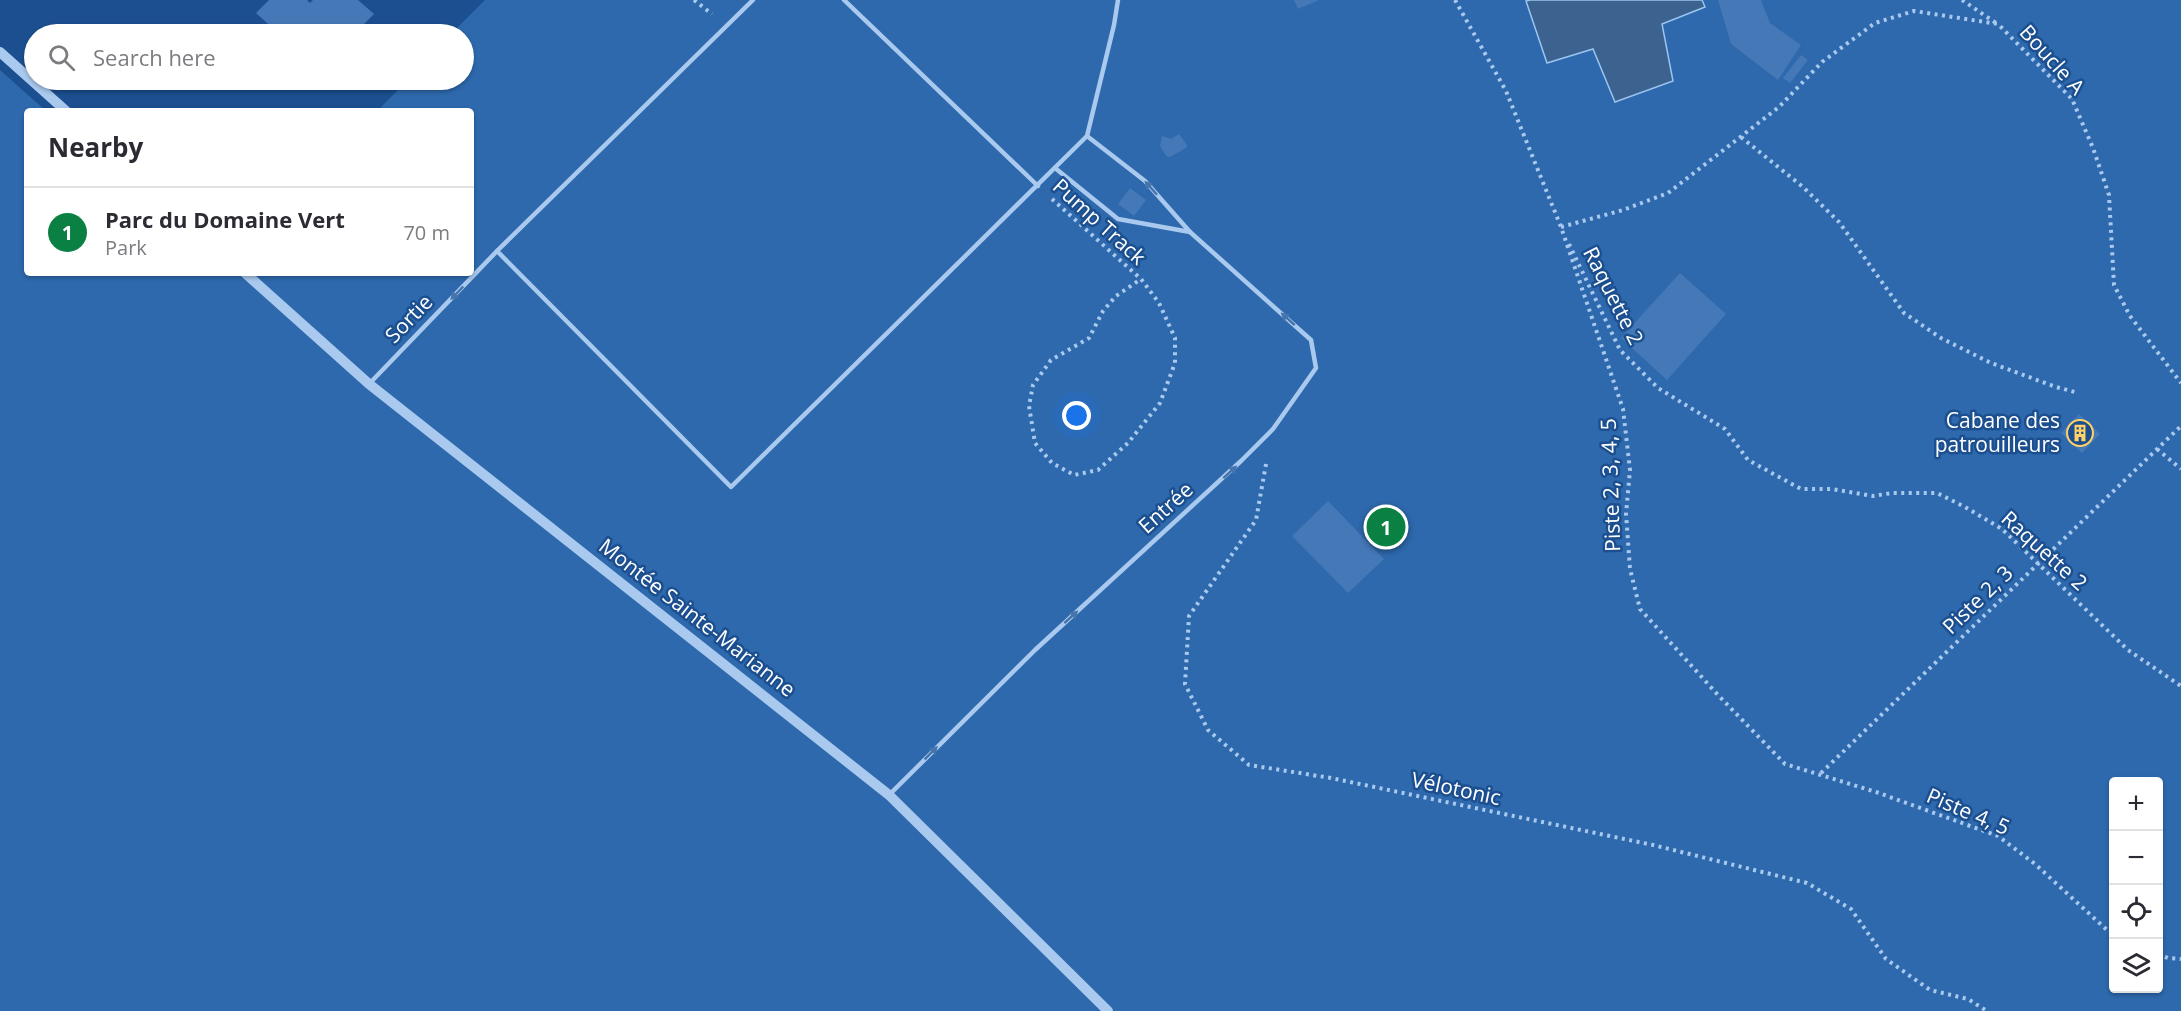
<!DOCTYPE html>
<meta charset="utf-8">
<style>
:root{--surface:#fff;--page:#f2f2f3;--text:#2b2b33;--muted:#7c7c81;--line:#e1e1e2;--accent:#0b8043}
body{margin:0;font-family:"Open Sans",sans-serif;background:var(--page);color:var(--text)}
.controls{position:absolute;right:18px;bottom:18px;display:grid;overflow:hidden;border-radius:6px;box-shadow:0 2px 4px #0004}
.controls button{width:54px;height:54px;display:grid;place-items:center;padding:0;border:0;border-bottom:2px solid var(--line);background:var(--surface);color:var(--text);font:30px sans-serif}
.you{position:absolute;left:1077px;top:416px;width:21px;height:21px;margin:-15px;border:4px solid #fff;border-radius:50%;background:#1a73e8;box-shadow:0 0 0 9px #1a73e833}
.badge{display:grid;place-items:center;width:39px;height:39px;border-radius:50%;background:var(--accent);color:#fff;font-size:20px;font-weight:700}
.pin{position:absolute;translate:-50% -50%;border:3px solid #fff;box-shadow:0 2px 6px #0006}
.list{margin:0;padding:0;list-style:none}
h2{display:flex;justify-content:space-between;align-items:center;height:78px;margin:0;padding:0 24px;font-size:26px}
h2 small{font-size:20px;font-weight:400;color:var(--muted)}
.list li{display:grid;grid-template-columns:39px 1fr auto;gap:18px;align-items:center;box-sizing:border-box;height:90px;padding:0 24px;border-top:2px solid var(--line)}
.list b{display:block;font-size:22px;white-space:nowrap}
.list p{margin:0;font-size:20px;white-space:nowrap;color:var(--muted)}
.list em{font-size:20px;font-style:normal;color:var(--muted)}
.icon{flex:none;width:33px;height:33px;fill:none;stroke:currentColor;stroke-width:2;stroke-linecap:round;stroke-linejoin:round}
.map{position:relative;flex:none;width:2181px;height:1011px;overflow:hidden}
.search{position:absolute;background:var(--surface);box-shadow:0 2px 4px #0004;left:24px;top:24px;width:450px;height:66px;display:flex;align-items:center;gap:15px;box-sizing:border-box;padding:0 21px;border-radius:33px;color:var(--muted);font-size:22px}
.panel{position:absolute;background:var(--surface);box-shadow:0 2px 4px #0004;left:24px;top:108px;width:450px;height:168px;border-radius:6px}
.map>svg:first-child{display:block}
.green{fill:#2e69ad;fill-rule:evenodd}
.water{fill:#3c6290;stroke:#9cc4f0;stroke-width:1.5}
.building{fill:#4478b7}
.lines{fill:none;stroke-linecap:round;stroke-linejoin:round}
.path{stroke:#a9c9ee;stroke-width:4;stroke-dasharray:3 4.5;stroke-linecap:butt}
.service{stroke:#a9c9ee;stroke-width:4.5}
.tertiary{stroke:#a9c9ee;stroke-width:10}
.oneway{fill:#4674ac}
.labels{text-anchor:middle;stroke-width:5;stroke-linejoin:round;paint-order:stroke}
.street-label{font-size:21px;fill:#fff;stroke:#1b4f8f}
.poi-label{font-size:21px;fill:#fff;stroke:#1b4f8f;text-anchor:end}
</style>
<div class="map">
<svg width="2181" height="1011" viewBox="0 0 2181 1011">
<rect width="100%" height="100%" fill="#1b4f8f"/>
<path class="green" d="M 485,0 L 2181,0 L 2181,1011 L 0,1011 L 0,70 L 46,111 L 27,111 L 27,273 L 471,273 L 471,111 L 377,111 L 408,80 L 464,80 L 464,34 L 451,34 ZM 2114,782 L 2158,782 L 2158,988 L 2114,988 Z"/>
<polygon class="water" points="1530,0 1702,0 1705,7 1662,24 1673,81 1615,102 1593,49 1547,63 1526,1"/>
<g class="building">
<polygon points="269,0 307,0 310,3 313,0 358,0 374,14 354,34 279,34 256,13"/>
<polygon points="1294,0 1319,0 1298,9"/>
<polygon points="1718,0 1761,0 1770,23 1801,45 1778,80 1731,44"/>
<polygon points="1801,55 1808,60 1790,83 1783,78"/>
<polygon points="1179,134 1187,145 1186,148 1170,157 1166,156 1160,146 1162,136 1171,139"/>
<polygon points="1130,188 1146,200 1134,216 1118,204"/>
<polygon points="1680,273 1726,314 1667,380 1621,338"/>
<polygon points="2079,414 2100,434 2082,453 2061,433"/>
<polygon points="1328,501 1384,559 1348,593 1292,536"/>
</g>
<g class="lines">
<g class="path">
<polyline points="694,0 712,14"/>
<polyline points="1455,0 1506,91 1561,227 1623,409 1630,470 1626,514 1630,569 1640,609 1718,695 1785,764 1876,792 1998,836 2035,864 2107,930 2114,933"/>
<polyline points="1962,0 1996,23"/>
<polyline points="1741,137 1803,187 1839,222 1904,313 1941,338 1991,363 2056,387 2075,392"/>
<polyline points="1052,199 1141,279 1159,303 1175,338 1175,363 1160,403 1128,443 1098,470 1074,475 1052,463 1035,443 1029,406 1033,385 1051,360 1089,338 1103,311 1116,296 1141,279"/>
<polyline points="1561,227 1623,210 1668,193 1779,107 1822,62 1875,23 1914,11 1998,24 2072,99 2093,148 2109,195 2114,285 2130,316 2181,383"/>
<polyline points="1569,244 1620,350 1658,388 1725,429 1748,460 1801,489 1832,489 1873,496 1892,493 1937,493 1965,507 2002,529 2128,650 2181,686"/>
<polyline points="2157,449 2181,469"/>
<polyline points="1266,464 1256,520 1189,616 1185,684 1208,730 1249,765 1331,778 1653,845 1807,883 1851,909 1886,959 1930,990 1968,999 1987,1011"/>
<polyline points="1821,773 2181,426"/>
<polyline points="2158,954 2168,958 2181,959"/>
</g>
<g class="service">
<polyline points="753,0 497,251 731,487 1087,136 1114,25 1118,0"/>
<polyline points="844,0 1038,186"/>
<polyline points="1055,168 1118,219 1190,232"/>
<polyline points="370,383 497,251"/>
<polyline points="889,795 1035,650 1241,461 1273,429 1316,368 1311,340 1190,232 1145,181 1087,136"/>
</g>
<g class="tertiary">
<polyline points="0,52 66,111"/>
<polyline points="245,273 369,384 889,795 1108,1011"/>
</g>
</g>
<defs><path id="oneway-solid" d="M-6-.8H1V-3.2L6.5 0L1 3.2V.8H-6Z" transform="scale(1.5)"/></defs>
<g class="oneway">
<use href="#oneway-solid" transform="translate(1151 188) rotate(-132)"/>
<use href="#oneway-solid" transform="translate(457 293) rotate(134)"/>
<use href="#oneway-solid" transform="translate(1288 319) rotate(-138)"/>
<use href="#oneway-solid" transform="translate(1230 472) rotate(-42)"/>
<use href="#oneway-solid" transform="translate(1071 617) rotate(-42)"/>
<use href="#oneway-solid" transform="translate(931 753) rotate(-45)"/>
</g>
<defs>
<symbol id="building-ring" viewBox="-11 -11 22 22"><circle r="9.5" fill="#1b4f8f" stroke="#ffd166" stroke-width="1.5"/><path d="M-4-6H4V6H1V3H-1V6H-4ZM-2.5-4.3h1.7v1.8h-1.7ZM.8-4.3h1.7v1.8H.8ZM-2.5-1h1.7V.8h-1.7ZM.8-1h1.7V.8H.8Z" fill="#ffd166"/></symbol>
</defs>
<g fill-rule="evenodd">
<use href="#building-ring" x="2065" y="418" width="30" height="30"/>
</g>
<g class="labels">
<g class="street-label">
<text transform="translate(2052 60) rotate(48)" y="7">Boucle A</text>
<text transform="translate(1099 222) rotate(42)" y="7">Pump Track</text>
<text transform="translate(1613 296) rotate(63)" y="7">Raquette 2</text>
<text transform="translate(409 319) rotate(-46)" y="7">Sortie</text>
<text transform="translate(1611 485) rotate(-92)" y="7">Piste 2, 3, 4, 5</text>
<text transform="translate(1166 508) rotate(-42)" y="7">Entrée</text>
<text transform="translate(2044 551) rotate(42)" y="7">Raquette 2</text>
<text transform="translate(1978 600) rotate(-44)" y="7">Piste 2, 3</text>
<text transform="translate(697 618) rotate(38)" y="7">Montée Sainte-Marianne</text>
<text transform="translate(1456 789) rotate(12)" y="7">Vélotonic</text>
<text transform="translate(1968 812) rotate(23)" y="7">Piste 4, 5</text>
</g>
<g class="poi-label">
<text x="2060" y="428">Cabane des<tspan x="2060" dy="24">patrouilleurs</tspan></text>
</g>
</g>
</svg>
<div class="controls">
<button>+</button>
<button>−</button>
<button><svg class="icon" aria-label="locate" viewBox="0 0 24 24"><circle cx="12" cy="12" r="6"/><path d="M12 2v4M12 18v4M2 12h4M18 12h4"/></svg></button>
<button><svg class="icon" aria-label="layers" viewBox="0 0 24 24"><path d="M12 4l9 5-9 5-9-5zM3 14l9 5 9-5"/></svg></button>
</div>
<div class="you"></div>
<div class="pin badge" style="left:1386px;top:527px">1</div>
<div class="search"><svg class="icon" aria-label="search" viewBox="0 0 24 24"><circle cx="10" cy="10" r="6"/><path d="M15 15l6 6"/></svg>Search here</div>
<section class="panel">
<h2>Nearby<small></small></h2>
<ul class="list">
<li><span class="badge">1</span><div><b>Parc du Domaine Vert</b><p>Park</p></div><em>70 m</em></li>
</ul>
</section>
</div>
